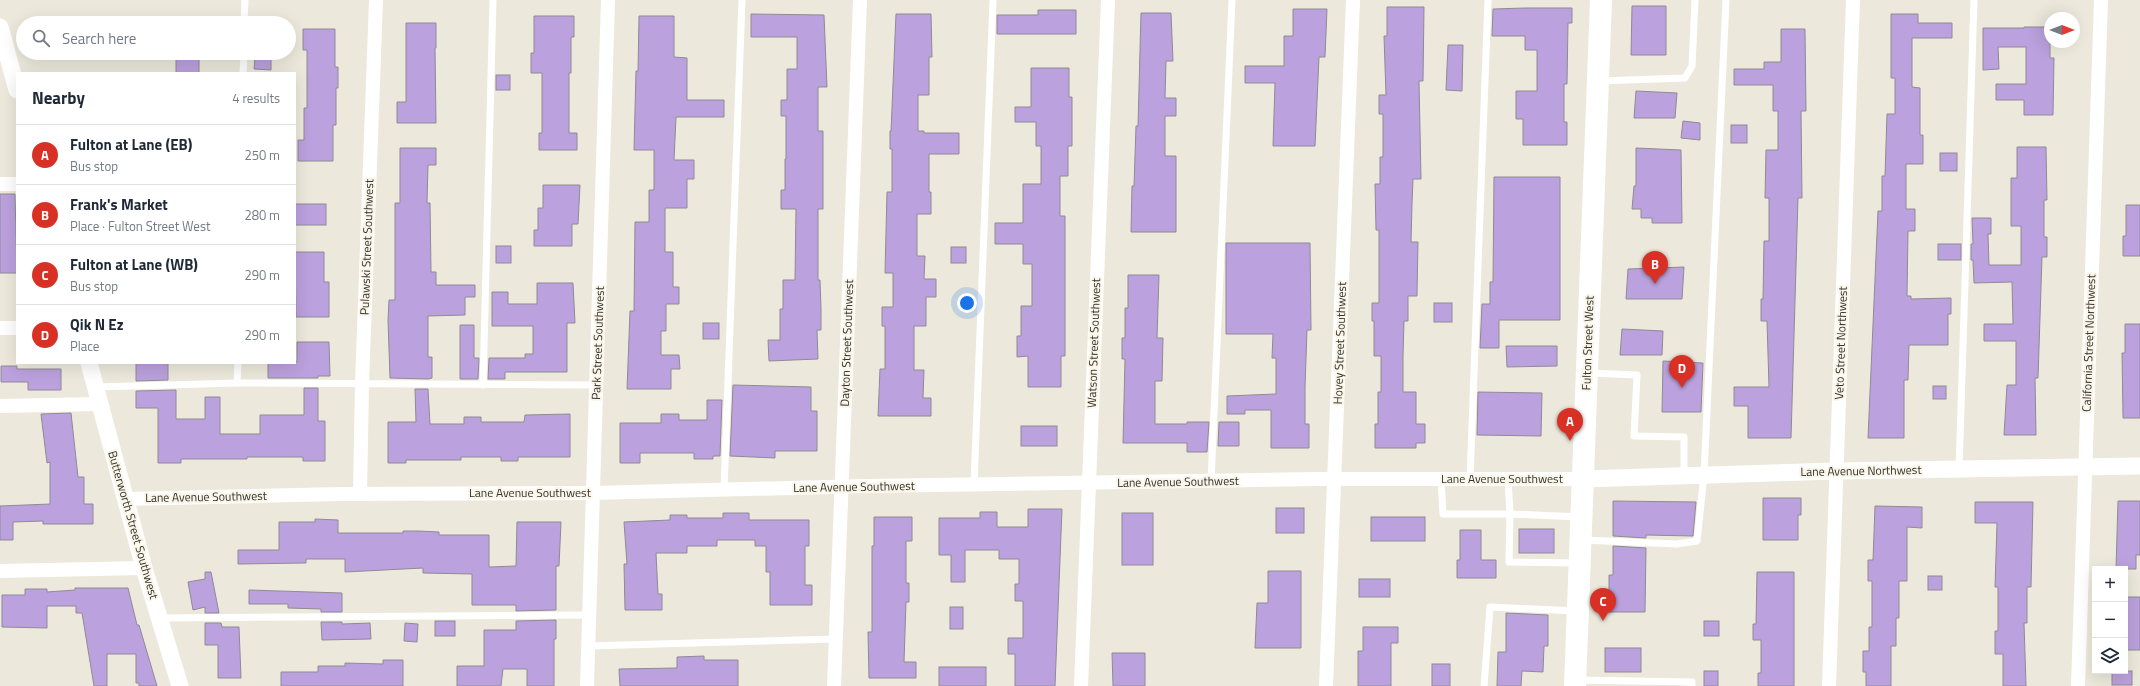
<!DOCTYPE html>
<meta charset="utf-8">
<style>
:root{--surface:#fff;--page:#f6f6f7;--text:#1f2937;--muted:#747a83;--line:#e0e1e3;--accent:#d93025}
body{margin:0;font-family:"Titillium Web",sans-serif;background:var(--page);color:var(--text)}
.controls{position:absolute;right:12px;bottom:12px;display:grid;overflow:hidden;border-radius:0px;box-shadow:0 4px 16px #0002}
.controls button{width:36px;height:36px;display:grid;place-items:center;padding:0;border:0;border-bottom:1px solid var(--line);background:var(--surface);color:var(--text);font:20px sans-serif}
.compass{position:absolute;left:2044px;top:12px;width:36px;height:36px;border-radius:50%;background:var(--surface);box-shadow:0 4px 16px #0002;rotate:90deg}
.you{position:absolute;left:967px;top:303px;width:14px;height:14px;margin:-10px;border:3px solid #fff;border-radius:50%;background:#1a73e8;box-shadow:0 0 0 6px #1a73e833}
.badge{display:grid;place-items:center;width:26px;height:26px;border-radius:50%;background:var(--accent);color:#fff;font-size:13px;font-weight:700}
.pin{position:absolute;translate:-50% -33px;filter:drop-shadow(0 1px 2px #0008)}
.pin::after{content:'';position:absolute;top:21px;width:14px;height:12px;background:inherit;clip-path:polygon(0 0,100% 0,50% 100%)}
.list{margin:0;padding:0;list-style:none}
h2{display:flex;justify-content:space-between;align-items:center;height:52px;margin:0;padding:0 16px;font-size:17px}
h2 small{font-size:13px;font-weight:400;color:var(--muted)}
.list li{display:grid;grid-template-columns:26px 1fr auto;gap:12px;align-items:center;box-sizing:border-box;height:60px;padding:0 16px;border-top:1px solid var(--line)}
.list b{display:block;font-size:15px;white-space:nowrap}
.list p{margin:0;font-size:13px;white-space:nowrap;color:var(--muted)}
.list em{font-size:13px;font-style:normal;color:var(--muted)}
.icon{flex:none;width:22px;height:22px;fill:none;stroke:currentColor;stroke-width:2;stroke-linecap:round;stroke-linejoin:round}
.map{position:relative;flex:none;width:2140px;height:686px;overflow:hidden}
.search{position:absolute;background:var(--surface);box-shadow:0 4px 16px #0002;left:16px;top:16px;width:280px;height:44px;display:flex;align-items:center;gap:10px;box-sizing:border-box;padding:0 14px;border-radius:22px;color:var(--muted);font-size:15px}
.panel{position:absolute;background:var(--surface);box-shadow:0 4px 16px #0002;left:16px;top:72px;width:280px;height:292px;border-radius:0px}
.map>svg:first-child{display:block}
.building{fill:#bba1dd;stroke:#8f8a96}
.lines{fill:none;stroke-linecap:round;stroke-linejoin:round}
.service{stroke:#fff;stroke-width:7}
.minor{stroke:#fff;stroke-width:14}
.tertiary{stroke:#fff;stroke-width:17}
.primary{stroke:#fff;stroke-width:22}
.labels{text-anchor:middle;stroke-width:4;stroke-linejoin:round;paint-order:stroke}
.street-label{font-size:12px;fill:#32312c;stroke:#faf6e9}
</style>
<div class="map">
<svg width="2140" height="686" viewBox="0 0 2140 686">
<rect width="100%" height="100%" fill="#ece9dc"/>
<g class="building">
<polygon points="1632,6 1666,6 1666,55 1631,55"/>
<polygon points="1387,7 1424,7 1423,81 1419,81 1421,179 1413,179 1412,204 1411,242 1418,242 1417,296 1408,296 1408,321 1404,321 1403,356 1403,392 1416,392 1416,424 1425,424 1425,443 1416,443 1416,448 1375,448 1375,424 1378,424 1378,392 1381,392 1381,356 1374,356 1374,321 1372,321 1372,303 1379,303 1379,230 1376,230 1375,184 1380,184 1380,157 1383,157 1383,114 1379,114 1379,95 1386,95 1384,36 1387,36"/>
<polygon points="1525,8 1572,8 1572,23 1568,23 1567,84 1564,84 1564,122 1567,122 1567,145 1523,145 1523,119 1516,119 1516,91 1537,91 1537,50 1525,50 1525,36 1492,36 1493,9"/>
<polygon points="1293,9 1327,9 1325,57 1319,57 1315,146 1273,146 1275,83 1245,83 1245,66 1284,66 1284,36 1293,36"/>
<polygon points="1038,10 1076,10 1076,34 997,34 997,15 1038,15"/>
<polygon points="1141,13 1171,13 1173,61 1166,61 1165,98 1176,98 1176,116 1165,116 1165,156 1176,156 1176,232 1131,232 1132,186 1134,186 1136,126 1138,126"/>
<polygon points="751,14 824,15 827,87 818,87 818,131 823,131 823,209 818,209 818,280 820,280 821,309 821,330 817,330 818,359 769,361 768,340 780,340 780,309 783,309 783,280 795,280 796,209 781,209 781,190 785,190 785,159 786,159 786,116 781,116 781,100 787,100 787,69 797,69 797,37 751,37"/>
<polygon points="896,14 931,14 932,57 929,57 929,95 918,95 918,131 924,131 924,133 959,133 959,154 929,154 929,192 931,192 931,214 917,214 917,256 925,256 924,279 936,279 936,297 926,297 926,326 914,326 914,370 924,370 923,398 931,398 931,416 878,416 880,369 885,369 885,326 882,326 882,307 893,307 893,273 885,273 887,192 892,192 892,149 890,149 890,131 891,131"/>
<polygon points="1891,14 1918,14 1918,23 1952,23 1952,38 1912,38 1912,87 1920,88 1920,135 1923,135 1923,164 1906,164 1906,209 1915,209 1915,231 1908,231 1907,296 1911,296 1911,299 1951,298 1951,314 1948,314 1948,345 1909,345 1908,380 1904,380 1904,438 1868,438 1878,211 1882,211 1882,176 1885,176 1887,114 1895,114 1895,78 1891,78"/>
<polygon points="534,16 574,16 574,37 571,37 571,73 569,73 569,133 577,133 577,150 539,150 539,133 542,133 542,73 531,73 531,53 534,53"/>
<polygon points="639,16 674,16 674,57 687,58 687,100 724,100 724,117 676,117 674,160 694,160 694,179 687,179 687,208 665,208 665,252 673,252 673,287 679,287 679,304 666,304 666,331 661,331 661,355 679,355 680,369 671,369 671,389 627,389 630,311 634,311 635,222 649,222 649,190 654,190 654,150 634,150 636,71 638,71"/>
<polygon points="406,23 436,23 436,48 435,48 436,123 397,123 397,102 406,102"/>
<polygon points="2024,27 2050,27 2050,58 2054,58 2053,115 2024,115 2024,100 1996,100 1996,84 2026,84 2026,47 1998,47 1999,69 1983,70 1983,28 2024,28"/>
<polygon points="303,29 335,29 335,67 338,67 338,88 336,88 336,125 333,125 333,161 298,161 298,140 304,140 304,108 307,108 307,50 303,50"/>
<polygon points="1781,29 1805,29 1806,111 1801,111 1802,198 1798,198 1791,438 1748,438 1748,406 1734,406 1734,387 1769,387 1767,321 1761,321 1761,299 1763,299 1764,241 1769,241 1769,198 1765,198 1766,150 1778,150 1778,111 1773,111 1773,85 1734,85 1734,69 1764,69 1764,62 1781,62"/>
<polygon points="1448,45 1463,45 1462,91 1446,90"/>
<rect x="176" y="53" width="23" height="20"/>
<polygon points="255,57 271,57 271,70 254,69"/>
<polygon points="1031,68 1069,68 1069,97 1072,97 1072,146 1068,146 1068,176 1060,176 1060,216 1065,216 1065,356 1061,356 1061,387 1028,387 1028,356 1017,357 1017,336 1021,336 1021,306 1032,306 1032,264 1023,264 1023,244 995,244 995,223 1023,223 1023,184 1041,184 1041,146 1036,146 1036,122 1015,122 1015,107 1031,107"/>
<rect x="496" y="75" width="14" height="15"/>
<polygon points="1636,91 1677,93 1675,118 1634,118"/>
<polygon points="1683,121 1700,123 1700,140 1681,138"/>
<rect x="1731" y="125" width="16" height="18"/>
<polygon points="2017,147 2046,147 2047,200 2044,200 2044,237 2047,237 2047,257 2042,257 2038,378 2035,378 2036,435 2004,435 2007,385 2016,385 2016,341 1984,341 1984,324 2013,324 2012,282 1974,283 1973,260 1971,260 1971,244 1973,244 1972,218 1991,218 1991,234 1988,234 1989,265 2021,265 2021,226 2011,226 2011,178 2017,178"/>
<polygon points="400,148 436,148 436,165 428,165 427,203 430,203 431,272 436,272 436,285 475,285 475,297 465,297 465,315 428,316 428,357 432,357 432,378 428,379 390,378 388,320 389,300 395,300 395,203 400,203"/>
<polygon points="1636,148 1681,150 1682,223 1652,223 1652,218 1641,218 1641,209 1632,209 1634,186 1636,186"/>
<rect x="1940" y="153" width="17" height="18"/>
<polygon points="1494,177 1560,177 1560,320 1499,320 1499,348 1480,348 1482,304 1490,304 1490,282 1493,282"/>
<polygon points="543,185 580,185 578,224 572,224 572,246 534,246 534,230 538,230 538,208 543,208"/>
<polygon points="0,194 15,194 17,273 0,273"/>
<rect x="295" y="204" width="31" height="21"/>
<polygon points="2126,205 2140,205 2140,256 2123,256 2123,236 2126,236"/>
<polygon points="1226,243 1310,243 1311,330 1307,330 1305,387 1305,424 1309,424 1309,448 1271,448 1271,410 1245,410 1245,414 1227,414 1227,396 1276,394 1276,358 1272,358 1273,334 1226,334"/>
<rect x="1938" y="244" width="23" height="16"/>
<rect x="496" y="246" width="15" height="17"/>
<rect x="951" y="247" width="15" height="16"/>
<polygon points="295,252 324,252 324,282 329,282 329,317 296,317"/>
<polygon points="1684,267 1682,299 1626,299 1628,269"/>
<polygon points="1128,275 1159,275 1157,338 1163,338 1162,381 1155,381 1155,424 1187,424 1187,422 1209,422 1207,452 1187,452 1187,443 1123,443 1125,359 1122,359 1122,338 1125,338 1125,308 1128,308"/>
<polygon points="537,283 573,283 575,323 567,323 567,372 505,372 505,379 488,379 489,358 525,358 525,354 533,354 533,326 492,326 492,292 508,292 508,304 537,304"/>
<rect x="1434" y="303" width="18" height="19"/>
<rect x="703" y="323" width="16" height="16"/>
<polygon points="2125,324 2140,324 2140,418 2123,418 2122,353 2125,353"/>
<polygon points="460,325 474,325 474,358 479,358 478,379 460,379"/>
<polygon points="1622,329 1663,331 1662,355 1620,355"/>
<polygon points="297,342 329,342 330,376 318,376 318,378 268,378 268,363 295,363 297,361"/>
<polygon points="1506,346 1557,346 1557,366 1507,367"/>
<polygon points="1663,361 1703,363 1701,412 1662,412"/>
<polygon points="136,363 168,363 168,380 136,381"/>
<polygon points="1,366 17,366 17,369 61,369 61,390 28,390 28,382 1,382"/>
<polygon points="733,385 811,387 811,411 817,411 817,451 775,451 775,458 730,456"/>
<rect x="1933" y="386" width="13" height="13"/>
<polygon points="304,388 318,388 318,421 325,421 325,461 303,461 303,457 247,457 247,459 181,459 181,463 158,463 158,408 136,408 136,391 176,390 176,419 205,419 205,397 220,397 220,434 260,434 260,415 304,415"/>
<polygon points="415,389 428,389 430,424 464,424 464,417 481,417 481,422 524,422 525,415 570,414 570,457 518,457 518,461 501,461 501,457 461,457 461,460 406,460 406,463 388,463 388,422 416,422"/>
<polygon points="1478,392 1542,393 1541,436 1477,435"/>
<polygon points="707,400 722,400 720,456 713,456 713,459 694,459 694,453 640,453 640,463 620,463 620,423 661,423 661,414 679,414 679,420 707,420"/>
<polygon points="71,413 78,477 84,477 84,504 93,504 93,524 43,524 43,521 13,522 13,540 0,540 0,506 50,504 50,462 47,463 41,414"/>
<polygon points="1219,422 1239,422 1239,446 1218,446"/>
<rect x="1021" y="426" width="36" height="20"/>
<polygon points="1763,498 1801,498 1801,515 1798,515 1798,540 1763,540"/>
<polygon points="1613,501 1696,502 1693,536 1646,535 1646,538 1613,536"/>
<polygon points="2118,501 2140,501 2140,555 2136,555 2136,569 2116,569"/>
<polygon points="1975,502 2033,502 2031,587 2027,587 2027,623 2024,623 2026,686 2003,686 2003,654 1995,654 1995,631 1998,631 1998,587 1995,587 1997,523 1975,523"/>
<polygon points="1875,506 1922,507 1922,528 1907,527 1907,581 1899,581 1899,618 1896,618 1896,646 1891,646 1891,686 1866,686 1866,672 1863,672 1863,651 1869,651 1869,627 1872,627 1872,581 1868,581 1868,560 1873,560"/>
<rect x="1276" y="508" width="28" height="25"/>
<polygon points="1028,509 1062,509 1055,686 1015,686 1015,654 1008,654 1008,638 1023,638 1023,601 1015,601 1015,584 1019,584 1019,559 999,559 999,550 965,550 965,582 951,582 951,555 939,555 939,518 980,518 980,512 997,512 997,527 1028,527"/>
<polygon points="723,513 749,513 749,520 809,520 809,546 805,546 805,585 812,585 812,605 770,605 770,572 766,572 766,546 755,546 755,540 717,540 717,546 687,546 687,553 656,553 658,594 662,594 662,610 625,610 624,564 627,564 624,522 670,520 670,515 687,515 687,518 723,518"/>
<rect x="1122" y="513" width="31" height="52"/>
<polygon points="874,517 912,517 912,541 906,541 906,583 909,583 909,602 906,602 904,662 916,662 916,678 869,678 868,632 872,632 872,546 874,546"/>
<rect x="1371" y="517" width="54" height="24"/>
<polygon points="315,519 338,520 338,533 403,533 403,531 418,531 439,532 439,535 489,535 489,567 516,566 517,522 561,522 559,566 556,566 556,610 516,611 516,605 472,605 472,574 423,573 423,568 345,572 345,559 306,559 306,563 238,564 238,550 279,550 279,522 315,522"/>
<rect x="1519" y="529" width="35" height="24"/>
<polygon points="1460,530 1481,530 1481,560 1496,560 1496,578 1457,578 1457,560 1460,560"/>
<polygon points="1613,546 1646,548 1645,612 1609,612 1609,575 1613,575"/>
<polygon points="1268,571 1301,571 1301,648 1255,648 1257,603 1268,603"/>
<polygon points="205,572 211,572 219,613 205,613 205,607 193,610 188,582 205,579"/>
<polygon points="1757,572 1794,572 1794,686 1758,686 1758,673 1761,673 1761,640 1753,640 1753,624 1756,624"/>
<rect x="1928" y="576" width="14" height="14"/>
<rect x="1359" y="579" width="31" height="18"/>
<polygon points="75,588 128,588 137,625 139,625 157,686 139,686 139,683 136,683 136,654 107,654 107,686 94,686 82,613 76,613 76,606 47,606 47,628 2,627 2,595 25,595 25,589 47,589 47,592 75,590"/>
<polygon points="249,590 342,593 342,612 321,612 321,609 288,608 288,604 249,604"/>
<rect x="2125" y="597" width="15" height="53"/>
<rect x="950" y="607" width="13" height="22"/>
<polygon points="1506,613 1548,615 1548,646 1544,646 1543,672 1522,671 1521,686 1497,686 1498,652 1506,652"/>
<polygon points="556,620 556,639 554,639 554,686 527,686 527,669 503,669 501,686 457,686 457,666 484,666 484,630 516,630 516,621"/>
<rect x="435" y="621" width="20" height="15"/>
<rect x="1704" y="621" width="15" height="15"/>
<polygon points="321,622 342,622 342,624 370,623 371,639 322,640"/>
<polygon points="205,623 221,623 222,627 239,627 241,678 218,678 218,645 205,645"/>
<polygon points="405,623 418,624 417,642 404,641"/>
<polygon points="1363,627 1398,627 1398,643 1391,643 1391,686 1358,686 1358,651 1363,651"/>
<rect x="1605" y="648" width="36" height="24"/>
<polygon points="1112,653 1145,653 1145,686 1113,686"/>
<polygon points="704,656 704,660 738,660 738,686 620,686 619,669 677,668 677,657"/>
<polygon points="383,660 403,660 403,686 281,686 281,672 318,672 318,666 345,666 345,663 383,664"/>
<rect x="1432" y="664" width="18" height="22"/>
<rect x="939" y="667" width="47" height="19"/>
<rect x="1704" y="671" width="14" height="15"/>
<rect x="2112" y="671" width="20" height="14"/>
</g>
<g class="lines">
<g class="service">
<polyline points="244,23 245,0"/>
<polyline points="243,73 244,53"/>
<polyline points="1600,81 1685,78 1692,66 1695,0"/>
<polyline points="1589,373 1637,375 1634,436 1684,437 1684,476"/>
<polyline points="237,383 238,363"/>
<polyline points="483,385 493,0"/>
<polyline points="95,387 237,383 597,385"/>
<polyline points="1959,470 1974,0"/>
<polyline points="1441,479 1443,514 1510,514 1508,479"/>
<polyline points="1470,479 1488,0"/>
<polyline points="1211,481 1232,0"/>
<polyline points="974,485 993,0"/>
<polyline points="724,490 742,0"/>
<polyline points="1582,540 1677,544 1697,541 1704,475 1726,0"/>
<polyline points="1577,563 1509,562 1510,514 1579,517"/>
<polyline points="160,618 589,615"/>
<polyline points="588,646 836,639"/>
<polyline points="1577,680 1692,682 1692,686"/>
<polyline points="1484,686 1490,607 1576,611"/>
</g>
<g class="minor">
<polyline points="0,184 17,184"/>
<polyline points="0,328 17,328"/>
<polyline points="0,406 99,404"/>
<polyline points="360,493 362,384 376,0"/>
<polyline points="125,499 339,494 593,493 866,486 1315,479 1583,479"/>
<polyline points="0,571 144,568"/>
<polyline points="587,686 608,0"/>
<polyline points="834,686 860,0"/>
<polyline points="1081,686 1108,0"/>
<polyline points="1326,686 1353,0"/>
<polyline points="1829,686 1853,0"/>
<polyline points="2078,686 2101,0"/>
</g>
<g class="tertiary">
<polyline points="0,27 17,90"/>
<polyline points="89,363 144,568 180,686"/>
<polyline points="1583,479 1837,471 2140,466"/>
</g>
<polyline class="primary" points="1575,686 1601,0"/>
</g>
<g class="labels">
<g class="street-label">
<text transform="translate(367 247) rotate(-88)" y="4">Pulawski Street Southwest</text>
<text transform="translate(598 343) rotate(-88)" y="4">Park Street Southwest</text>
<text transform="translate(847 343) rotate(-88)" y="4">Dayton Street Southwest</text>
<text transform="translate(1094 343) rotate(-88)" y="4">Watson Street Southwest</text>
<text transform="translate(1340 343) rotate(-88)" y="4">Hovey Street Southwest</text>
<text transform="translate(1588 343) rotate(-88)" y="4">Fulton Street West</text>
<text transform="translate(1841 343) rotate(-88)" y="4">Veto Street Northwest</text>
<text transform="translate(2089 343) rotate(-88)" y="4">California Street Northwest</text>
<text transform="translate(1861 471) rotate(-1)" y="4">Lane Avenue Northwest</text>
<text x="1502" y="483">Lane Avenue Southwest</text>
<text transform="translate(1178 482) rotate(-1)" y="4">Lane Avenue Southwest</text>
<text transform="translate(854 487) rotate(-1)" y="4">Lane Avenue Southwest</text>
<text x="530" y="497">Lane Avenue Southwest</text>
<text transform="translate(206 497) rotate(-1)" y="4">Lane Avenue Southwest</text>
<text transform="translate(133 525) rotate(74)" y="4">Butterworth Street Southwest</text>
</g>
</g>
</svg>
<div class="controls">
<button>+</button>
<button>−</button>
<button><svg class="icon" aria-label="layers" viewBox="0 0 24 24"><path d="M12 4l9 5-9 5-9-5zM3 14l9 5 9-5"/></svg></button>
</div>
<svg class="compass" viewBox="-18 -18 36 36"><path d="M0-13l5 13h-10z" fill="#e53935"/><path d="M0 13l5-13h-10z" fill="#747a83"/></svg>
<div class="you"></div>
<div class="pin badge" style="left:1570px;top:441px">A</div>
<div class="pin badge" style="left:1655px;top:284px">B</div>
<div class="pin badge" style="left:1603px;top:621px">C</div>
<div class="pin badge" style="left:1682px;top:388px">D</div>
<div class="search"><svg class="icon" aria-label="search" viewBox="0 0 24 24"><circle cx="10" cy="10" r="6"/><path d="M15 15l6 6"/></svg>Search here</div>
<section class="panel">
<h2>Nearby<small>4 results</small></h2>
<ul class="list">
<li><span class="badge">A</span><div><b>Fulton at Lane (EB)</b><p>Bus stop</p></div><em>250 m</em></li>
<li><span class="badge">B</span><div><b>Frank's Market</b><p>Place · Fulton Street West</p></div><em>280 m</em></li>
<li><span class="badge">C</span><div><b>Fulton at Lane (WB)</b><p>Bus stop</p></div><em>290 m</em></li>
<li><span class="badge">D</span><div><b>Qik N Ez</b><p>Place</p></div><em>290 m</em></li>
</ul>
</section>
</div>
